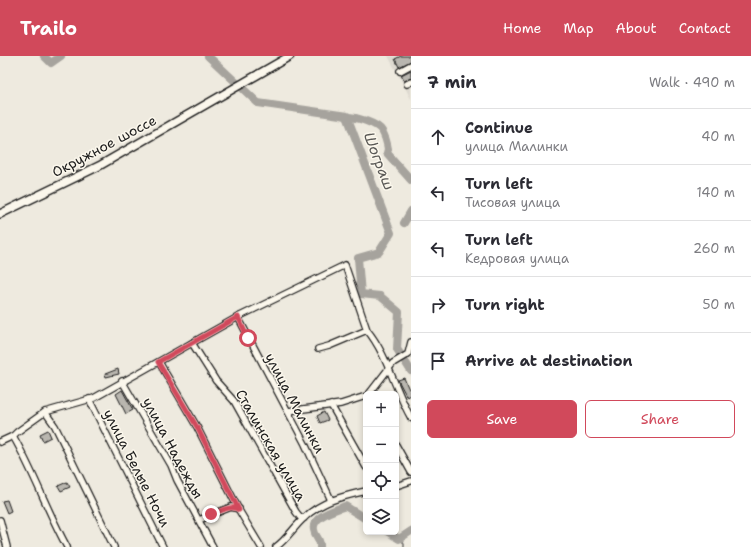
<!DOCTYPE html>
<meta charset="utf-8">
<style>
:root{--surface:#fff;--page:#f7f7f7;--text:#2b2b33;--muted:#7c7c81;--line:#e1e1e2;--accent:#d1495b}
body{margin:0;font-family:"Shantell Sans",sans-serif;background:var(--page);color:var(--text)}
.controls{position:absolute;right:12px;bottom:12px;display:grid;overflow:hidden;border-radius:6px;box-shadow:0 2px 6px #0003}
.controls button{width:36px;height:36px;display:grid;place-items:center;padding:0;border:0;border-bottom:1px solid var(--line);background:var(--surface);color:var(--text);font:20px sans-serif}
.stop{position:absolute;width:12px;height:12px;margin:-9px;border:3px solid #d1495b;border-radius:50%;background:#fff}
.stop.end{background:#d1495b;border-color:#fff;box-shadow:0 1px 4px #0008}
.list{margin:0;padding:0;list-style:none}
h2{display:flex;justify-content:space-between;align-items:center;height:52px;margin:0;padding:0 16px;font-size:17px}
h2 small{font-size:13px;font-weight:400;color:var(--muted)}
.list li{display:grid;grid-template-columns:26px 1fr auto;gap:12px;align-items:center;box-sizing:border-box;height:56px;padding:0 16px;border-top:1px solid var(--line)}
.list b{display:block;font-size:15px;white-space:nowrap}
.list p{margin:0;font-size:13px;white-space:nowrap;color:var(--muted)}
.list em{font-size:13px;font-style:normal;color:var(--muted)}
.actions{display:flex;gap:8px;padding:12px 16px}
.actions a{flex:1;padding:9px 0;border:1px solid var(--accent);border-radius:6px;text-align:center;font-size:14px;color:var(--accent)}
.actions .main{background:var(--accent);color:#fff}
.icon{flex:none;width:22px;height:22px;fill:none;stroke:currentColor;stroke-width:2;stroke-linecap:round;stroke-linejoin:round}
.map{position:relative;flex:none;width:411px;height:491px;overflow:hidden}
header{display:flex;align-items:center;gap:24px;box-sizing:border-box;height:56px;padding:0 20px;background:var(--accent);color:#fff}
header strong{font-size:19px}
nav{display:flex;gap:22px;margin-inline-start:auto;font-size:14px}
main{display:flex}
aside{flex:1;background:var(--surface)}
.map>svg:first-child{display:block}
.built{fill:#dedad1}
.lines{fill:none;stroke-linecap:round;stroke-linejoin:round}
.stream{stroke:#6f6d69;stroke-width:1.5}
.river{stroke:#a6a39d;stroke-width:8}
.building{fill:#b9b6af;stroke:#1c1c1c}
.minor-casing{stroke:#1c1c1c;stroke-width:8}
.major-casing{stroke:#1c1c1c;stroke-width:10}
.minor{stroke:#fbf7ec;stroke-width:5.5}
.major{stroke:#fbf7ec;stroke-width:7}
.route{stroke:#d1495b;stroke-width:5}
.labels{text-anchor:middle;stroke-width:3;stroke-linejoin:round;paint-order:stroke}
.street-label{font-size:14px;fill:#1c1c1c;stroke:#fbf7ec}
.water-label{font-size:15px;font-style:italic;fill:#5a5956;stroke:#fbf7ec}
</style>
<header>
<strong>Trailo</strong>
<nav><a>Home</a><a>Map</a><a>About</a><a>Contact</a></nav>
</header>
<main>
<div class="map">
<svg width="411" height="491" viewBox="0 0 411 491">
<rect width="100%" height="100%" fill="#eeeadf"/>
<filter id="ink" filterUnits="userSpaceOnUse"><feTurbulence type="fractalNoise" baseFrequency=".025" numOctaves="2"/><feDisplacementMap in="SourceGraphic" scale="8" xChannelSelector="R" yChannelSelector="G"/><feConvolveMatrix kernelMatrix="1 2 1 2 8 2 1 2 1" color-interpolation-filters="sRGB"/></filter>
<g filter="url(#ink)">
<polygon class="built" points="388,0 411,0 411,43"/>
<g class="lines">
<polyline class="stream" points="399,483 404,487 404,491"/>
<g class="river">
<polyline points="44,0 51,7 61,0"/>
<polyline points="208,0 258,47 347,60 391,177 379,196 358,202 361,238 380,240 399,256 397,293 411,315"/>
<path d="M 347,61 C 356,61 377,67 382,75 C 385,80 387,87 388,93 L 387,97 L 411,124"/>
<polyline points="404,167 411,155"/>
<polyline points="388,476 399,483 411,475"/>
<path d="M 320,491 C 321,483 315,481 314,474 C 311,460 336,454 345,450 L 366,463"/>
</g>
</g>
<g class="building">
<polygon points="401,0 411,0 411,5 399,11 395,3"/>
<polygon points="411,14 411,22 404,25 401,19"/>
<polygon points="118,313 119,318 106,321 105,318"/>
<polygon points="404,322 411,338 407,341 398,324"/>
<polygon points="122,334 133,354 126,358 116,338"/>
<polygon points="324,356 328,364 320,367 317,360"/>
<polygon points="48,374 51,381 43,385 40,378"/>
<polygon points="67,426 70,431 61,435 58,430"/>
<polygon points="7,444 11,455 7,457 2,445"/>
</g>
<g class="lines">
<defs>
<g id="minor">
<polyline points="400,15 411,9"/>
<polyline points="407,28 411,26"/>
<polyline points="238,261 305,388 331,444"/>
<polyline points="192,287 216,325 234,345 296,456 300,461 304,462"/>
<polyline points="318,293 329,290 367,274"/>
<polyline points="159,306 197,371 240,456 261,491"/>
<polyline points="122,325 171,409 177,424 213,491"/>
<polyline points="369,338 393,307 408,298 411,286"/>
<polyline points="89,343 163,491"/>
<polyline points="331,349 366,411"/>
<polyline points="288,355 341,348 366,340"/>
<polyline points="45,356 55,370 114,491"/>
<path d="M 13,380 C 34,416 47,455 67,491"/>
<path d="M 0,386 L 13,380 L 17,376 L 45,356 L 94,342 L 238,261 L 345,209 L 367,274 C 387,298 395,334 411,362"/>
<polyline points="396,389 411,416"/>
<polyline points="396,430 411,425"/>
<polyline points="0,464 7,491"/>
<polyline points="199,464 231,451 239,453"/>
<path d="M 276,491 C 287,483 294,471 304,462 C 321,445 344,440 366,435"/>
</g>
<polyline id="major" points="0,158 99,110 290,0"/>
</defs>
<use href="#minor" class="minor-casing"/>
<use href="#major" class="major-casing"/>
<use href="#minor" class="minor"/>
<use href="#major" class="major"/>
</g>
</g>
<g class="lines" filter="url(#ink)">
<path class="route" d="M 211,458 C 220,456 231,448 239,454 L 197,371 L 158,306 L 238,261 L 248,282"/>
</g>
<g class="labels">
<g class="street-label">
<text transform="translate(104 90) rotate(-28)" y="5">Окружное шоссе</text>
<text transform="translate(295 347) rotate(62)" y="5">улица Малинки</text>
<text transform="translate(271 389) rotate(60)" y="5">Сталинская улица</text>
<text transform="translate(173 392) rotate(62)" y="5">улица Надежды</text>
<text transform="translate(137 412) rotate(63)" y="5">улица Белые Ночи</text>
</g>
<g class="water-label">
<text transform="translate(379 105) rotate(69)" y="5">Шограш</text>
</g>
</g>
</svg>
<div class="controls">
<button>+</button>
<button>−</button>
<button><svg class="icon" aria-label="locate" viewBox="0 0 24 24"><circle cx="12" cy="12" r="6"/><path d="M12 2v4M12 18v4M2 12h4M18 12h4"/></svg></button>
<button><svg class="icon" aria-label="layers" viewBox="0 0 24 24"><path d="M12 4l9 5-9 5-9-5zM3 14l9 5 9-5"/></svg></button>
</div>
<div class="stop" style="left:248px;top:282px"></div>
<div class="stop end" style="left:211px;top:458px"></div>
</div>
<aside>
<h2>7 min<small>Walk · 490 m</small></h2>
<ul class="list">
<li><svg class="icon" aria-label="ahead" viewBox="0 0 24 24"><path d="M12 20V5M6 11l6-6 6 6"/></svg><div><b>Continue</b><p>улица Малинки</p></div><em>40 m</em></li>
<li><svg class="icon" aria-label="left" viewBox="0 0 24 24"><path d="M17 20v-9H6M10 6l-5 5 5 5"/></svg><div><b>Turn left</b><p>Тисовая улица</p></div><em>140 m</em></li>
<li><svg class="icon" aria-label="left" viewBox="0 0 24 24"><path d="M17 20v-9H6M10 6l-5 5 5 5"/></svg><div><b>Turn left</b><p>Кедровая улица</p></div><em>260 m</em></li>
<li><svg class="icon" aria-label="right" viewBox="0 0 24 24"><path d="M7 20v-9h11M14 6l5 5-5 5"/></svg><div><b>Turn right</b></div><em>50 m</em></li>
<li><svg class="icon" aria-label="arrive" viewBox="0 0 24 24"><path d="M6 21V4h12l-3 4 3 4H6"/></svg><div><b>Arrive at destination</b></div></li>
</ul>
<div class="actions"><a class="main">Save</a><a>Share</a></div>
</aside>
</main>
